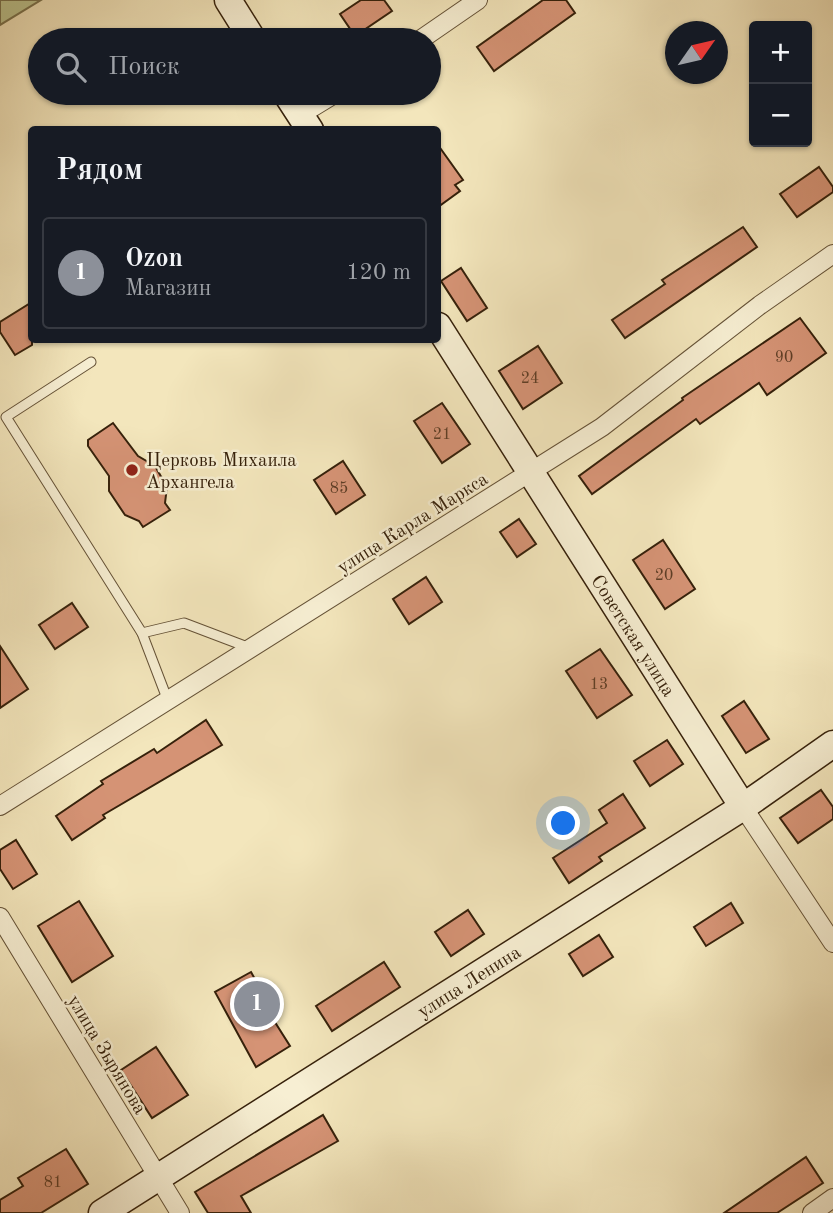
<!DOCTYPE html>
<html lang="ru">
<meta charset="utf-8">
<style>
:root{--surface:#171b24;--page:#20242c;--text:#f1f3f6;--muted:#9ea1a6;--line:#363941;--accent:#8c9099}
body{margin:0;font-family:"Old Standard TT",serif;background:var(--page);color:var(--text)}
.controls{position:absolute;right:21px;top:21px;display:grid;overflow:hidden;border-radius:7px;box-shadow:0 2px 5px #0004}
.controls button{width:63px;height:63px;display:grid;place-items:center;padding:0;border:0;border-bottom:2px solid var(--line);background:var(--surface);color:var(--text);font:35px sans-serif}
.compass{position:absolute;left:665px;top:21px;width:63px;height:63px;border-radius:50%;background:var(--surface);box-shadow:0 2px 5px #0004;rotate:56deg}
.you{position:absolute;left:564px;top:824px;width:24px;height:24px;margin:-18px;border:5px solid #fff;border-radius:50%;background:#1a73e8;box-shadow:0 0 0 10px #1a73e833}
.badge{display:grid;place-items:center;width:46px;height:46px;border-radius:50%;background:var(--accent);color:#fff;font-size:23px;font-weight:700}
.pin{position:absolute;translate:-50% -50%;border:4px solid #fff;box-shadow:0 2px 7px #0006}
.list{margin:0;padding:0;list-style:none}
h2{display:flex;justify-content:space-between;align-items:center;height:91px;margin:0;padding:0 28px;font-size:30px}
h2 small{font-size:23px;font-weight:400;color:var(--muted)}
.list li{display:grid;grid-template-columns:46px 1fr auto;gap:21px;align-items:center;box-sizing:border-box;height:112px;margin:0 14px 14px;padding:0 14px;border:2px solid var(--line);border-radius:7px}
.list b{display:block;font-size:26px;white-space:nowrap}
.list p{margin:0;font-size:23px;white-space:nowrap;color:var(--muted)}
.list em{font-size:23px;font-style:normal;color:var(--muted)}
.icon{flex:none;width:38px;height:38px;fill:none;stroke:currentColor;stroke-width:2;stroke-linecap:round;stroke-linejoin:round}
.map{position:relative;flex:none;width:833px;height:1213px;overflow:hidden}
.search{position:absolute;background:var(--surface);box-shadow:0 2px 5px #0004;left:28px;top:28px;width:413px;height:77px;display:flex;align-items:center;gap:18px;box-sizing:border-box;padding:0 24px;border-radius:38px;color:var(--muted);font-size:26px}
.panel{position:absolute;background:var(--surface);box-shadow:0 2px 5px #0004;left:28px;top:126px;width:413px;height:217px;border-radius:7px}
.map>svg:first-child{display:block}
.green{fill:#bcc48f;stroke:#79724d;stroke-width:2}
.building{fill:#d59375;stroke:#36210b;stroke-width:2}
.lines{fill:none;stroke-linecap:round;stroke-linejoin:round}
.lane-casing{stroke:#655237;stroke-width:11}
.street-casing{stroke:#655237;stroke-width:20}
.secondary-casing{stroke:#36210b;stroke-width:29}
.lane{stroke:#f7efd3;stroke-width:9}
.street{stroke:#f7efd3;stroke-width:18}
.secondary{stroke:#f7efd3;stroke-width:26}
.poi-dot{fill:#8f2418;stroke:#f7efd3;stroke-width:2.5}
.labels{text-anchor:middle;stroke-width:5;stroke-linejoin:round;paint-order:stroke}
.number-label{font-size:16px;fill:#5e3e26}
.poi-label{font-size:19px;fill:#36210b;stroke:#f7efd3;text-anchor:start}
.street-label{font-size:19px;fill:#36210b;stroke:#f7efd3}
</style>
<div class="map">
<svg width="833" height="1213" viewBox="0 0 833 1213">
<rect width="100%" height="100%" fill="#f3e6bc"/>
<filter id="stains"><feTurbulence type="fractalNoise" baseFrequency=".00286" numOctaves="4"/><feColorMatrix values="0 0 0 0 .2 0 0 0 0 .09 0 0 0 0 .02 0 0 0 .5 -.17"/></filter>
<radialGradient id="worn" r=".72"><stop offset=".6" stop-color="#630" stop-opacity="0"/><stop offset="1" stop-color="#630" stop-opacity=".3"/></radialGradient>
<polygon class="green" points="0,0 41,0 0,25"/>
<g class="building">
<polygon points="361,0 384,0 392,11 355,36 340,14"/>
<polygon points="543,0 566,0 575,13 494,71 477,47"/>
<polygon points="438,145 463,180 455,185 460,191 438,207"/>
<polygon points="819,167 833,187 833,192 797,217 780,194"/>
<polygon points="743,227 757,247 625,338 612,320 665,284 662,280"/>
<polygon points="461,268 487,308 467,321 441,281"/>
<polygon points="32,302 32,345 15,355 0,332 0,322"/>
<polygon points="800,318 826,353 767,395 759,383 700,424 696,419 592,494 579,476 683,400 682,398"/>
<polygon points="538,346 562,383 523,409 499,371"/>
<polygon points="442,403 470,444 442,463 414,421"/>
<polygon points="113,423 138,456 155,466 167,487 165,503 170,510 143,527 139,521 125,515 109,491 109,476 88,446 88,440"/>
<polygon points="343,461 365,495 336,514 314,480"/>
<polygon points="519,519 536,544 517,557 500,532"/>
<polygon points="663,540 695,589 665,609 633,560"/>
<polygon points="426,577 442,602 409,624 393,599"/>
<polygon points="72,603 88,627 55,649 39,625"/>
<polygon points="0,646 28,689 0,708"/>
<polygon points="600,649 632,695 597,718 566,671"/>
<polygon points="744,701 769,739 746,753 722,716"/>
<polygon points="206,720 222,745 103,815 105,818 72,840 56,816 103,784 101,781 154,749 157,753"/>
<polygon points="667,740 683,764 650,786 634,761"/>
<polygon points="821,790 833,807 833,819 798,843 780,818"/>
<polygon points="623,794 645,828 599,857 602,861 569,883 553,858 607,823 599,810"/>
<polygon points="16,840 37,874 13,889 0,869 0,850"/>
<polygon points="79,901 113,956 72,982 38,926"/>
<polygon points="731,903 743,923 706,946 694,927"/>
<polygon points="468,910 484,934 451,956 435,932"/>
<polygon points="599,935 613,957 583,976 569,954"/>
<polygon points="384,962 400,987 332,1031 316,1006"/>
<polygon points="251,972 270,1006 266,1008 290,1046 256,1067 215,992"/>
<polygon points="156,1047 188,1095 152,1118 121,1070"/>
<polygon points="323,1115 338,1141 241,1196 251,1213 208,1213 195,1192"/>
<polygon points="66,1149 88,1184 41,1213 0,1213 0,1200 23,1186 18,1178"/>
<polygon points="806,1157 823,1183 777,1213 724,1213"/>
</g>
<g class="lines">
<defs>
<g id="lane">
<polyline points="91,362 6,417 142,633 168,701"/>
<polyline points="142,633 184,623 250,648"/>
</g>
<g id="street">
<polyline points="420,40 478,0"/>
<polyline points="300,115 336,93"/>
<polyline points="0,806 602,427 760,305 833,254"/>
<polyline points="743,807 833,943"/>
<polyline points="0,917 180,1213"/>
<polyline points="812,1213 833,1198"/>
</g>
<g id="secondary">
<polyline points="228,0 253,40"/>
<polyline points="286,93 310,130"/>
<path id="s1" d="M 438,326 L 743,807"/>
<path id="s2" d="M 102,1213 L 743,807 L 833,744"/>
</g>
</defs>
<use href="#lane" class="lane-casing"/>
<use href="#street" class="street-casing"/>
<use href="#secondary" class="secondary-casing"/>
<use href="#lane" class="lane"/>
<use href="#street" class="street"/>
<use href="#secondary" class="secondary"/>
</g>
<circle class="poi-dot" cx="132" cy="470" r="7"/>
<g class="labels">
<g class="number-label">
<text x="784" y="362">90</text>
<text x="530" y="383">24</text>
<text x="442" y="439">21</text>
<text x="339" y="493">85</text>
<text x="664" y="580">20</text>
<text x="599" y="689">13</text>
<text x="53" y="1187">81</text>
</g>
<g class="poi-label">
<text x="146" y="466">Церковь Михаила<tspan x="146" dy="22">Архангела</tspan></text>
</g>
<g class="street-label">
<text transform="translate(412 522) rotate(-32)" y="7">улица Карла Маркса</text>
<text dy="7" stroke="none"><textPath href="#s1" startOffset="366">Советская улица</textPath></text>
<text dy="7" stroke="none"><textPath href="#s2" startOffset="434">улица Ленина</textPath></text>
<text transform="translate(108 1054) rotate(59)" y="7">улица Зырянова</text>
</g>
</g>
<rect width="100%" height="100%" filter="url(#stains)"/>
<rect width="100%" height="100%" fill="url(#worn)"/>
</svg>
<div class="controls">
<button>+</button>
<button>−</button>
</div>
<svg class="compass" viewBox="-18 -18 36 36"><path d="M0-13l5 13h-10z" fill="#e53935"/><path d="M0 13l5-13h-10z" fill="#9ea1a6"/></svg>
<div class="you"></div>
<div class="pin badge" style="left:257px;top:1004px">1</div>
<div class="search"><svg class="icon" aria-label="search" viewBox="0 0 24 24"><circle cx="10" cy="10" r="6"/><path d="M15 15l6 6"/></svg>Поиск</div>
<section class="panel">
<h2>Рядом<small></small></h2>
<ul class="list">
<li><span class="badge">1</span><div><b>Ozon</b><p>Магазин</p></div><em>120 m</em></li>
</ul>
</section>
</div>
